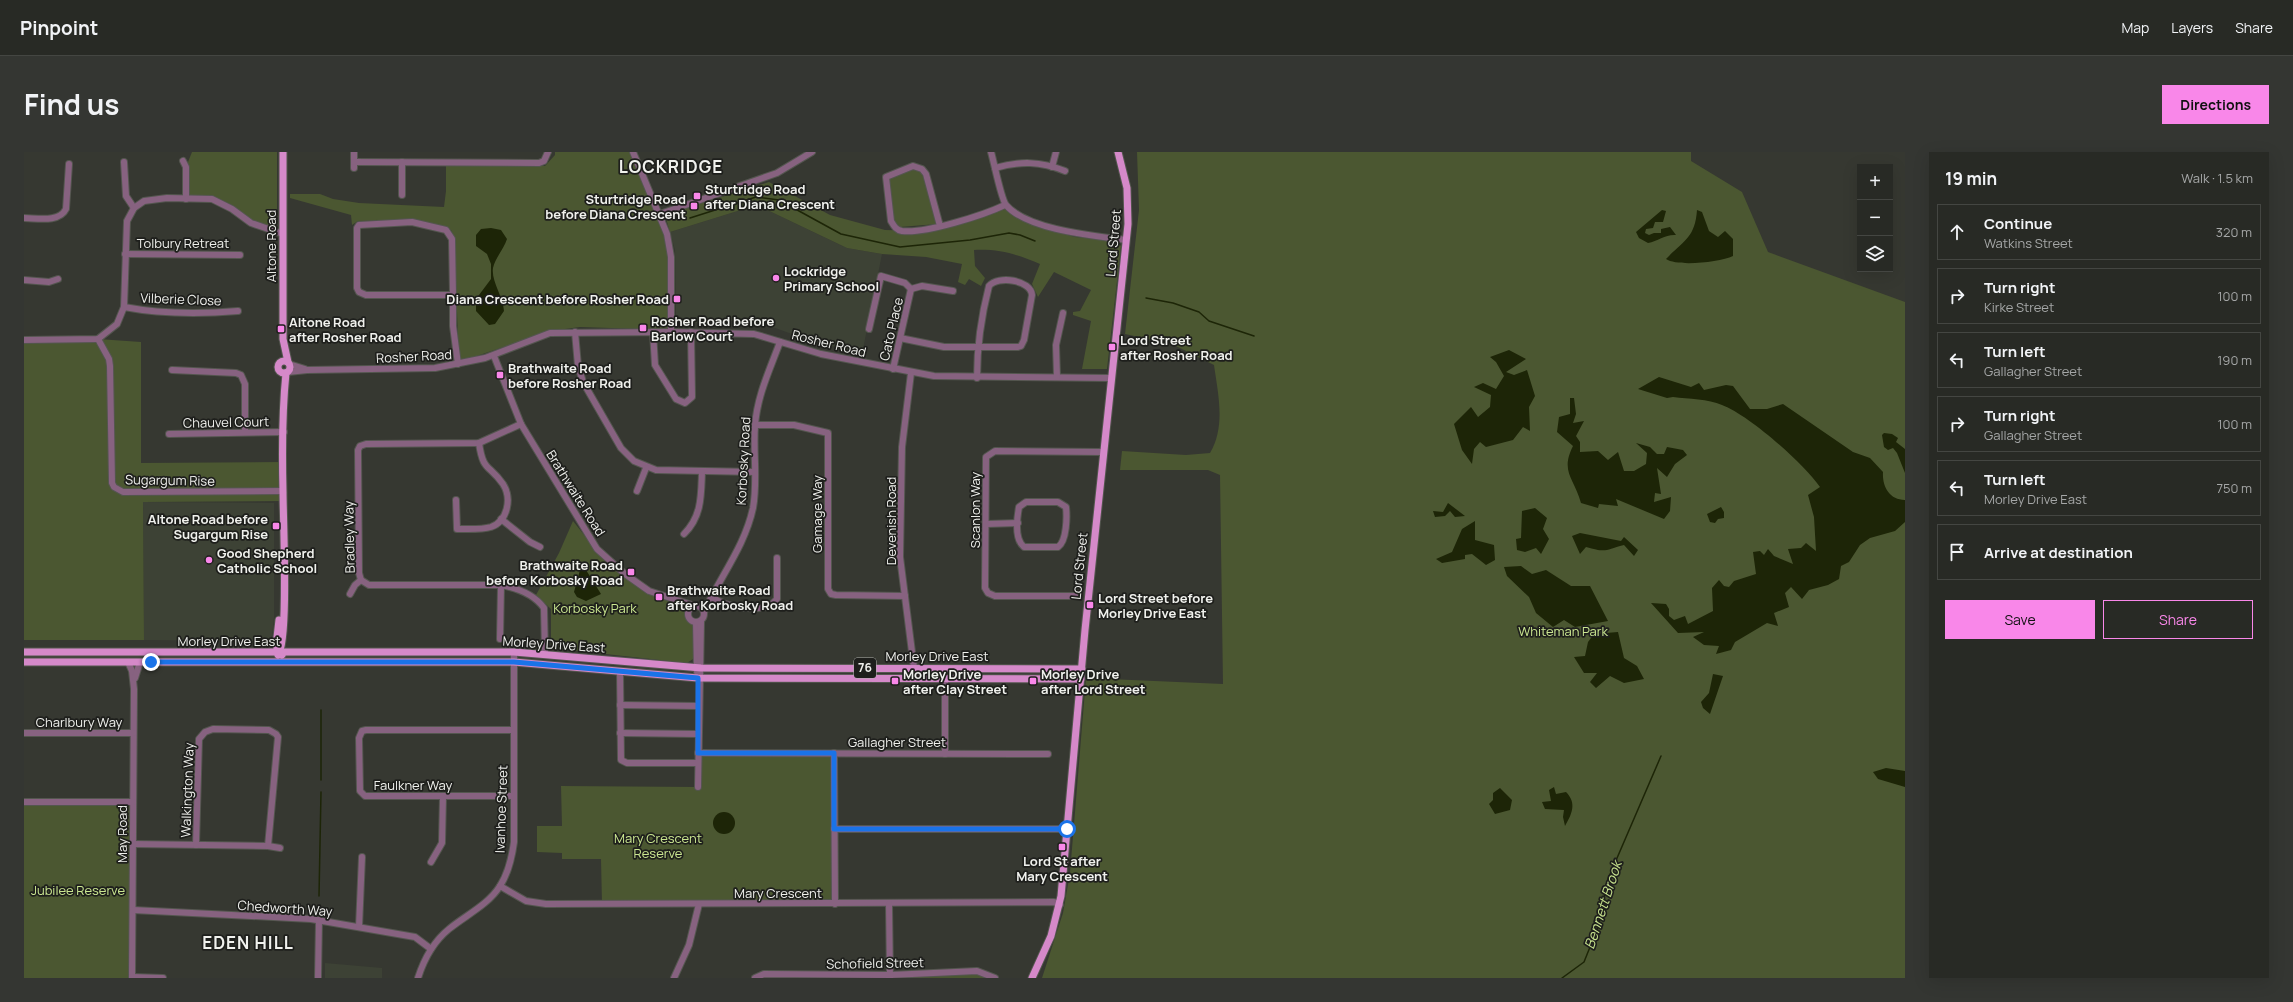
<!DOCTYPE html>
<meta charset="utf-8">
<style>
:root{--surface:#282a25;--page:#343632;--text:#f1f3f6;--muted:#a5a7a7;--line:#444642;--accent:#f987e9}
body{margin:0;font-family:Manrope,sans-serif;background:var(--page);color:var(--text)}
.controls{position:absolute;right:12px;top:12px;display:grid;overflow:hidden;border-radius:0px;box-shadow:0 4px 16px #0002}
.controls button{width:36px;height:36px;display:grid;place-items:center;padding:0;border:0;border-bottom:1px solid var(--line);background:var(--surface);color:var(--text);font:20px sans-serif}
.stop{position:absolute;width:12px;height:12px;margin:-9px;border:3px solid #1a73e8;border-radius:50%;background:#fff}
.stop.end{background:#1a73e8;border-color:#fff;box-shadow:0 1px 4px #0008}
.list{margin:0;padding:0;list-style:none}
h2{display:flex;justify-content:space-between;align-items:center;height:52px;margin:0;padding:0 16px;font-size:17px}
h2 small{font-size:13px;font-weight:400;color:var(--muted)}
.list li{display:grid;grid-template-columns:26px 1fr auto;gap:12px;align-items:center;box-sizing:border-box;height:56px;margin:0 8px 8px;padding:0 8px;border:1px solid var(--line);border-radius:0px}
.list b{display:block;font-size:15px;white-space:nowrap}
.list p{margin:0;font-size:13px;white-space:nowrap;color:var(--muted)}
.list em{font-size:13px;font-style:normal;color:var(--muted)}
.actions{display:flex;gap:8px;padding:12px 16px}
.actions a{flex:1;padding:9px 0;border:1px solid var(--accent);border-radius:0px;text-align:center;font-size:14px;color:var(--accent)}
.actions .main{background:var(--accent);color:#111}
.icon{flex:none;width:22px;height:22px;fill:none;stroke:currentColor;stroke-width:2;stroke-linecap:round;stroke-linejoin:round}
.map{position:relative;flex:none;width:1881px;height:826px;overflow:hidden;border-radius:0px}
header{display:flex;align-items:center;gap:24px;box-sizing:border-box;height:56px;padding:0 20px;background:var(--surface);border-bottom:1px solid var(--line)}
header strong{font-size:19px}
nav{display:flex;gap:22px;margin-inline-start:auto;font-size:14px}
.intro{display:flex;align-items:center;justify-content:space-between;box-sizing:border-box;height:96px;padding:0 24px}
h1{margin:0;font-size:28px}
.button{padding:10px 18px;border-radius:0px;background:var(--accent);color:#111;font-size:14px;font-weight:700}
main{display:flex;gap:24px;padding:0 24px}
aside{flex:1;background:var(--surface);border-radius:0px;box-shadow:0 4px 16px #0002}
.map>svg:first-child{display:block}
.built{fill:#3d4235}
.green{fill:#4b5731}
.water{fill:#1d2507}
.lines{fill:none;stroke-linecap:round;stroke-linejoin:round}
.stream{stroke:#1d2507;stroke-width:1.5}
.minor-casing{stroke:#54564f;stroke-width:8}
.major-casing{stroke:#54564f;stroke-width:9}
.minor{stroke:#876280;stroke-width:6}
.major{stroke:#d589c9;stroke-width:7}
.route{stroke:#1a73e8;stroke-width:5}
.poi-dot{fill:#f987e9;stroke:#1e1f1c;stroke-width:1.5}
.labels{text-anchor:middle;stroke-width:3.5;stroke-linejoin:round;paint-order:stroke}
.shield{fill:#1e1f1c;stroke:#b1b2ae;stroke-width:1}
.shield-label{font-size:12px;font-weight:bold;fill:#f0f1ed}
.poi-label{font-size:13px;font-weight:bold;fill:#f0f1ed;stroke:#1e1f1c;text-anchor:start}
.street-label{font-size:13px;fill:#f0f1ed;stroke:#1e1f1c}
.park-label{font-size:13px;fill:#cbe791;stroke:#1e1f1c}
.water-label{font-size:14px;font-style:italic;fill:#c8e48e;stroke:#1e1f1c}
.district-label{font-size:17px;font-weight:bold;letter-spacing:1px;fill:#f0f1ed;stroke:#1e1f1c}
</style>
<header>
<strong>Pinpoint</strong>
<nav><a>Map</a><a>Layers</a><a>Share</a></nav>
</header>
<div class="intro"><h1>Find us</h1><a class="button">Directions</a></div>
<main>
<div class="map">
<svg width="1881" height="826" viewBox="0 0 1881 826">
<rect width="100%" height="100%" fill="#363831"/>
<g class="built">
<polygon points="733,53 823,96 858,102 838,202 782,187 737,171 708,169 670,171 652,163 651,98 646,80"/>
<polygon points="119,350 250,351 250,466 248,484 244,489 120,488"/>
<polygon points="301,811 358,816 358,826 301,826"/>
</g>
<g class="green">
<path d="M 168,0 L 253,0 L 253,76 C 228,80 214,57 194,49 C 185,46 172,48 162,47 L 162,15 Z"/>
<polygon points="531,0 611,0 644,89 648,178 556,175 526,179 435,210 430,85 427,78 394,68 334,69 328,73 327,63 266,46 266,42 296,42 309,47 335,51 420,55 422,39 422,14 521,14 531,3"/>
<path d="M 1113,0 L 1667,0 L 1667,9 L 1718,40 L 1744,100 L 1881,150 L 1881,826 L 1018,826 L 1039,761 L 1046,721 L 1062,526 L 1199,532 L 1196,323 L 1184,318 L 1096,318 L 1098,299 L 1162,303 L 1186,301 C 1202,274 1194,242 1190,213 L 1148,192 L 1101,182 L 1115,58 Z"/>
<polygon points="887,15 895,17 900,26 913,72 876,75 869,70 863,38 865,25"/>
<path d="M 745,30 L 806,63 L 861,78 L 899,79 L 981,55 L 1019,76 L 1051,85 L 1092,89 L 1097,94 L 1083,217 L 1058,217 L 1067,169 L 1049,163 L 1049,160 L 1056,159 L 1067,138 L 1030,120 L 1014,145 L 1008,132 L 1016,112 C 992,102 976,97 950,98 L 951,114 L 961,126 L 957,134 L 945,127 L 941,133 L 934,130 L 938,112 L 902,105 L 858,102 L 823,96 L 733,53 L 646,80 L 641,63 Z"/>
<polygon points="74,187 117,190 117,311 259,310 259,349 119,350 120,488 0,488 0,188"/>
<polygon points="549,369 572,398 608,430 660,458 671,473 669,507 663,511 527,496 527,457 512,443 535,401"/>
<polygon points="674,601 810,601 811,752 578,752 577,707 538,707 538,701 513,700 513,674 538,674 537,634 673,635"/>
<polygon points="0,650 109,650 108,826 0,826"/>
<polygon points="953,819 971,826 866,826"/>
</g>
<g class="water">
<path d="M 1638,58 L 1642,59 L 1639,70 L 1631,70 L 1629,76 L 1622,77 L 1621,81 L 1625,83 L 1630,81 L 1637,81 L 1637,77 L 1646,75 L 1652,83 C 1642,82 1634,89 1624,91 L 1615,86 L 1612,80 Z"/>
<path d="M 1673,58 L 1678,60 L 1685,79 L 1694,85 L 1701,79 L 1709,87 L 1709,104 C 1696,110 1654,115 1642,107 C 1660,88 1671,86 1673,58 Z"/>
<path d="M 467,76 L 477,78 L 483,87 C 480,97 471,106 469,116 C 467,129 479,144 480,159 L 471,172 L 465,173 L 452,159 L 452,147 L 467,127 L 467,112 L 463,102 L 452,94 L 452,83 L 457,77 Z"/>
<polygon points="1485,198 1502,207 1482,220 1490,223 1503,218 1511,244 1505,255 1506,279 1499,275 1489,288 1462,295 1456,290 1450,297 1448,312 1438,298 1430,272 1447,255 1454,265 1466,255 1467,243 1450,235 1459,231 1472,237 1480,224 1472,210 1466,205"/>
<path d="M 1635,225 L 1667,235 L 1675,231 L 1680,238 L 1702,233 L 1709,234 L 1726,257 L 1743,257 L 1759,252 L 1829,300 L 1846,306 L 1859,320 C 1858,334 1865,348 1881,348 L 1881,370 L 1871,379 L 1846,386 L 1836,393 L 1825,410 L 1817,414 L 1815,427 L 1804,433 L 1785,438 L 1778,447 L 1767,435 L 1761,441 L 1765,455 L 1750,461 L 1754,474 L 1743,471 L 1711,490 L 1707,498 L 1692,502 L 1695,494 L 1680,493 L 1669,485 L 1680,480 L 1654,481 L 1627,451 L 1642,452 L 1645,457 L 1645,464 L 1650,468 L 1661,464 L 1664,472 L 1689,459 L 1688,436 L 1695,428 L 1700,434 L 1705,435 L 1710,429 L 1732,422 L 1729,400 L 1736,399 L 1740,403 L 1744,397 L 1750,404 L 1769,412 L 1764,397 L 1777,396 L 1782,391 L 1792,399 L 1790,365 L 1784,343 L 1796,335 C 1779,311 1725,263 1698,253 C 1684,247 1665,247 1649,245 L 1643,246 L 1614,237 Z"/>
<path d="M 1546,246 L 1550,246 L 1552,262 L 1549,271 L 1560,269 L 1552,284 L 1556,290 L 1556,300 L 1574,299 L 1584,308 L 1594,300 L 1600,319 L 1610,319 L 1622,312 L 1623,301 L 1612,291 L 1626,295 L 1633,302 L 1640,302 L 1643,295 L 1659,298 L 1663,303 L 1651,312 L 1643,325 L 1633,316 L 1637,342 L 1631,341 L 1630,350 L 1647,345 L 1646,359 L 1640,367 L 1592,347 L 1594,354 L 1575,352 L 1574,356 L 1557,351 C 1550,326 1536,320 1549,294 L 1533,280 L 1535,265 L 1546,262 Z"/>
<polygon points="1860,281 1868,282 1874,286 1872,290 1881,297 1881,321 1873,301 1869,296 1864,298 1860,295 1858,283"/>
<polygon points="1424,351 1441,364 1431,365 1426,359 1421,364 1411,365 1409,359 1419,360"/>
<polygon points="1697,355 1700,360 1700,366 1694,367 1691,371 1686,370 1683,362"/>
<polygon points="1511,356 1523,366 1519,377 1525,387 1517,402 1512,396 1501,400 1493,398 1492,387 1497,386 1498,359"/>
<polygon points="1451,369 1451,388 1470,393 1471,408 1462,413 1448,402 1441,403 1441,407 1418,411 1412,407 1428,400 1438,377"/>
<path d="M 1556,381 L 1597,389 L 1600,385 L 1614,398 L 1610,404 L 1600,393 C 1581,398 1583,401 1562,395 L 1556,402 L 1548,384 Z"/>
<polygon points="1497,414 1508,422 1522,418 1547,434 1566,434 1584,469 1551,475 1540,468 1529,475 1512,461 1505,445 1483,424 1480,415"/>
<polygon points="556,418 562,418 577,442 562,449 553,445 550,440"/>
<polygon points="1594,480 1600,506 1613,514 1620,527 1600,531 1586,524 1572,536 1566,530 1573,521 1560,521 1550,505 1561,504 1564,490 1570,482"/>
<polygon points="1689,522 1699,524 1686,562 1679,556 1677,550 1685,541"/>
<polygon points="1862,616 1881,619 1881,635 1854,627 1849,620"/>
<path d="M 1530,635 L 1532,642 L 1542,640 C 1553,651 1548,662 1541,674 L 1539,665 L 1540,658 L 1521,657 L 1518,650 L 1527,649 L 1525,638 Z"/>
<polygon points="1476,636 1488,648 1486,658 1471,662 1465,652 1469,648 1469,641"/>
<circle cx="700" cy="671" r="11"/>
</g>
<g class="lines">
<g class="stream">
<polyline points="666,66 732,45 755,48 817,82 876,95 946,88 985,81 996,83 1011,89"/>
<polyline points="1122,146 1149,151 1175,160 1185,169 1230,184"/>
<polyline points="297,558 297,628"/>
<polyline points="295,744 297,640"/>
<polyline points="1538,826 1560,810 1574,775 1584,727 1637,604"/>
</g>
<defs>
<g id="minor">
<polyline points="330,0 330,16"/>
<polyline points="609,0 643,82 647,105 647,180"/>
<path d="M 967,0 C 970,10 977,47 982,53 C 1003,78 1071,84 1102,88"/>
<polyline points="159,9 162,15 162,47"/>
<polyline points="100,10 102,44 110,56"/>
<polyline points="330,10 515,11 520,9 524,0"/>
<polyline points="1028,15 1032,0"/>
<path d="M 971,16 C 996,9 1016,9 1041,19"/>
<polyline points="378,43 378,10"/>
<polyline points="636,62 753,21 788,0"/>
<path d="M 0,66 C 13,66 35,71 42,57 L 45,12"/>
<path d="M 916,74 L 902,22 L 898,17 L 889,14 L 862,25 L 867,69 C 870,74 872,78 878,79 C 901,82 960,63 981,53"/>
<polyline points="101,102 216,103"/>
<polyline points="0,128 25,130 34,127"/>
<polyline points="887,137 898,134 929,139"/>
<polyline points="429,143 428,87 422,78 388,70 335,73 333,76 333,136 335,140 342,143 429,143 429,174 434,212"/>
<path d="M 100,155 C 137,162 177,162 214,159"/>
<polyline points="845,177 857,124 881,131 887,137"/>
<polyline points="551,180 554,214 559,230 597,296 610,309 632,318 731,320"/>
<polyline points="629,180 631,213 652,247 661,251 668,245 667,180"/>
<path d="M 876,186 L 920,195 L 994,195 L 997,194 L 1000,188 L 1008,143 C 1007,128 974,123 965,134 C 957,165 953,194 953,226"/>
<polyline points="74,187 85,207 86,214 88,331 90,335 99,340 259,339"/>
<polyline points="0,188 74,187 93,172 100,155 103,69 110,56 120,49 143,46 188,47 208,57 227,71 259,82"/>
<polyline points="470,204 497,272 573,397 601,422 625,439 671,454"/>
<polyline points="265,212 281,217"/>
<polyline points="869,217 887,137"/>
<polyline points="148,218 212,221 217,223 221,232 221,280"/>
<polyline points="264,220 283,218 411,216 461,206 526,181 647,180 730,182 797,202 910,224 1087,226"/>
<polyline points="887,221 878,295 876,405 890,516"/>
<polyline points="1033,225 1032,193 1039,161"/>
<path d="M 497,272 L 455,291 L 342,292 L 336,294 L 334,298 L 335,421 L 337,428 L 345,433 L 477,433 C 493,436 510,442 520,456 L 521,502"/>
<polyline points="731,273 770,273 804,281 804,437 807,442 812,443 881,444"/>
<polyline points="145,282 260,280"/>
<polyline points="613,339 622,316"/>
<path d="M 432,348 L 433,377 C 443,377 457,378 467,375 C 484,369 488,346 479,332 C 465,312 459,320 455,291"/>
<path d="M 1002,350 L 1034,350 L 1042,355 C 1043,364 1043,389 1034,395 L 1000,395 C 990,387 993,366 995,355 Z"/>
<polyline points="477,367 506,390 516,395"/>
<polyline points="962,372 994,371"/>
<path d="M 660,382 C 678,364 677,344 678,320"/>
<polyline points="326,442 331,433 337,428"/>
<polyline points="1051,444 971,444 964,441 961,436 962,305 971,299 1079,300"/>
<path d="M 688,445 C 701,455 731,460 747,453 L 753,447 L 753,406"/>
<circle cx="672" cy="462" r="8"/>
<path d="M 680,460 C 696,425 721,394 729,356 C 734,329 729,301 731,274 C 733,244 746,217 756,190"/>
<polyline points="672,470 673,520"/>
<polyline points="476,487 477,433"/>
<polyline points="104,510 108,519 110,537 108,826"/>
<polyline points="596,519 597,608 603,611 674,611"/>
<polyline points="111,526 116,510"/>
<polyline points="596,553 674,554"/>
<polyline points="490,578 342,578 338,579 335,586 336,639 341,644 490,644"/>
<polyline points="0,581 109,581"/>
<polyline points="596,581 674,582"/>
<polyline points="674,601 1024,602"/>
<polyline points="810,601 811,752"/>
<polyline points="921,602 921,526"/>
<polyline points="674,635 677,470"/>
<polyline points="0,650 109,650"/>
<polyline points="810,677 1043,677"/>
<polyline points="109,692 244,694 256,696"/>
<polyline points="172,693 175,587 181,580 189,577 245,578 252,582 254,585 244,694"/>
<polyline points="407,710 418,691 419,644"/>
<polyline points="476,734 502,749 522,752 1030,750 1036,753"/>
<polyline points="865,752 866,826"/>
<polyline points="109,758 287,767 391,785 407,797"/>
<polyline points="335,775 338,705"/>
<polyline points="108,825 139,826"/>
<polyline points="294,826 295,768"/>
<path d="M 394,826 C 400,807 409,790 425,777 C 442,763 464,753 476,734 C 485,720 488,705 490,690 L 490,500"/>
<polyline points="650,826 665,793 675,752"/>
<polyline points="731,826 740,822 866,823 953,819 971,826"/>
</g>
<g id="major">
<polyline points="259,0 259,187 264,210"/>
<circle cx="260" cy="215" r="6"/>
<polyline points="255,468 252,494 258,503"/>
<polyline points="0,500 490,500 677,516 1058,517"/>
<path d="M 254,503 C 265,490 259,365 259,340 C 258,300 258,260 262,221"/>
<polyline points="0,510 490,510 674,526 1057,527"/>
<polyline points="1008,826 1027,784 1037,744 1061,478 1104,72 1103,36 1094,0"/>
</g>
</defs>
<use href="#minor" class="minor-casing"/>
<use href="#major" class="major-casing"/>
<use href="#minor" class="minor"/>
<use href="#major" class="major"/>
</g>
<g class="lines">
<polyline class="route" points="127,510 490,510 674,526 674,601 810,601 810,677 1043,677"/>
</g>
<g class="poi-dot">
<rect x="669" y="40" width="8" height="8" rx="2"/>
<rect x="666" y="50" width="8" height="8" rx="2"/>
<circle cx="752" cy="126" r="4"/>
<rect x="649" y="143" width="8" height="8" rx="2"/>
<rect x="615" y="172" width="8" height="8" rx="2"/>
<rect x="253" y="173" width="8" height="8" rx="2"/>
<rect x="1084" y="191" width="8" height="8" rx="2"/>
<rect x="472" y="219" width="8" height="8" rx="2"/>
<rect x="248" y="370" width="8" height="8" rx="2"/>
<circle cx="185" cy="408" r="4"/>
<rect x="603" y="416" width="8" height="8" rx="2"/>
<rect x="631" y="441" width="8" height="8" rx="2"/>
<rect x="1062" y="449" width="8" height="8" rx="2"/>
<rect x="867" y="525" width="8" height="8" rx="2"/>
<rect x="1005" y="525" width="8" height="8" rx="2"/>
<rect x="1034" y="691" width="8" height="8" rx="2"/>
</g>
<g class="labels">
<rect class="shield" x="830" y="506" width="22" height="20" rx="3"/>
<g class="shield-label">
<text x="841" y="520">76</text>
</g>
<g class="poi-label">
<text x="681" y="42">Sturtridge Road<tspan x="681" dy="15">after Diana Crescent</tspan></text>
<text x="662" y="52" text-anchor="end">Sturtridge Road<tspan x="662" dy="15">before Diana Crescent</tspan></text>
<text x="760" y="124">Lockridge<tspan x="760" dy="15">Primary School</tspan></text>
<text x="645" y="152" text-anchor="end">Diana Crescent before Rosher Road</text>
<text x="627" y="174">Rosher Road before<tspan x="627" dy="15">Barlow Court</tspan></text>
<text x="265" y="175">Altone Road<tspan x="265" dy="15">after Rosher Road</tspan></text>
<text x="1096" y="193">Lord Street<tspan x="1096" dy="15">after Rosher Road</tspan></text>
<text x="484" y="221">Brathwaite Road<tspan x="484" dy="15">before Rosher Road</tspan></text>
<text x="244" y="372" text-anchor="end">Altone Road before<tspan x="244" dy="15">Sugargum Rise</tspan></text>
<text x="193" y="406">Good Shepherd<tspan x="193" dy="15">Catholic School</tspan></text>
<text x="599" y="418" text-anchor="end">Brathwaite Road<tspan x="599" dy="15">before Korbosky Road</tspan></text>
<text x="643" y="443">Brathwaite Road<tspan x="643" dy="15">after Korbosky Road</tspan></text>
<text x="1074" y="451">Lord Street before<tspan x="1074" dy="15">Morley Drive East</tspan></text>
<text x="879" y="527">Morley Drive<tspan x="879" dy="15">after Clay Street</tspan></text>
<text x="1017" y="527">Morley Drive<tspan x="1017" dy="15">after Lord Street</tspan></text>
<text x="1038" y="714" text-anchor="middle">Lord St after<tspan x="1038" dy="15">Mary Crescent</tspan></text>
</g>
<g class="street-label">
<text x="159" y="96">Tolbury Retreat</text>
<text transform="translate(1089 91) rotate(-85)" y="5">Lord Street</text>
<text transform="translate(247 94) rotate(-90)" y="5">Altone Road</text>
<text transform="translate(157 147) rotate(2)" y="5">Vilberie Close</text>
<text transform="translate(867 177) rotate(-77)" y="5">Cato Place</text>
<text transform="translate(805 191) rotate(14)" y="5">Rosher Road</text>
<text transform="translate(390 204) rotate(-3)" y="5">Rosher Road</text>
<text transform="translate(202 270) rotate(-1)" y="5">Chauvel Court</text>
<text transform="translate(719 309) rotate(-87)" y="5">Korbosky Road</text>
<text transform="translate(146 328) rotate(1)" y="5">Sugargum Rise</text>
<text transform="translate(552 341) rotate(58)" y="5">Brathwaite Road</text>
<text transform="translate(951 358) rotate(-90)" y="5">Scanlon Way</text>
<text transform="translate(793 362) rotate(-90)" y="5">Gamage Way</text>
<text transform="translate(867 369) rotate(-90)" y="5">Devenish Road</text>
<text transform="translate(325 385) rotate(-91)" y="5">Bradley Way</text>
<text transform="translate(1055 414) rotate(-84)" y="5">Lord Street</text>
<text x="205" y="494">Morley Drive East</text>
<text transform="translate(530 492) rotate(4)" y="5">Morley Drive East</text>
<text x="913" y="509">Morley Drive East</text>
<text x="55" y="575">Charlbury Way</text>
<text x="873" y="595">Gallagher Street</text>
<text x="389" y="638">Faulkner Way</text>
<text transform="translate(163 638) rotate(-88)" y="5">Walkington Way</text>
<text transform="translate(477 657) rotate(-88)" y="5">Ivanhoe Street</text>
<text transform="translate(98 682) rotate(-90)" y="5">May Road</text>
<text x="754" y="746">Mary Crescent</text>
<text transform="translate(261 756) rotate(4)" y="5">Chedworth Way</text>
<text transform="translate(851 811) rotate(-1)" y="5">Schofield Street</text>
</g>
<g class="park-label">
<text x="571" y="461">Korbosky Park</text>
<text x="1539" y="484">Whiteman Park</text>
<text x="634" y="691">Mary Crescent<tspan x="634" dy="15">Reserve</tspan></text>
<text x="54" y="743">Jubilee Reserve</text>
</g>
<g class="water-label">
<text transform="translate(1579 753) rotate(-72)" y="5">Bennett Brook</text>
</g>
<g class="district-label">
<text x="647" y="21">LOCKRIDGE</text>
<text x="224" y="797">EDEN HILL</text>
</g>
</g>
</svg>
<div class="controls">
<button>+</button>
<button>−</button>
<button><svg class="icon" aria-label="layers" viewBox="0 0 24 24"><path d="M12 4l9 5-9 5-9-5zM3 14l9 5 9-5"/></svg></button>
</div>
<div class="stop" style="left:1043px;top:677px"></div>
<div class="stop end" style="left:127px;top:510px"></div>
</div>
<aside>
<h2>19 min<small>Walk · 1.5 km</small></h2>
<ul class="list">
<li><svg class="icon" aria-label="ahead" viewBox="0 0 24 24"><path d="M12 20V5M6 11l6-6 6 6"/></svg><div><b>Continue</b><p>Watkins Street</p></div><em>320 m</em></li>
<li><svg class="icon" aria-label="right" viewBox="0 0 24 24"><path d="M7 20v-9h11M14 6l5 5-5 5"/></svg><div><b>Turn right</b><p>Kirke Street</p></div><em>100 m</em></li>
<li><svg class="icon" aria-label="left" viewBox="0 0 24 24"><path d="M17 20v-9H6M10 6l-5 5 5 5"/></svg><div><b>Turn left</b><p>Gallagher Street</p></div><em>190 m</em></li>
<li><svg class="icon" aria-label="right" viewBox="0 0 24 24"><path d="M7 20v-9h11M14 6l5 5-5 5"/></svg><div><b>Turn right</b><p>Gallagher Street</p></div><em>100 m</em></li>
<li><svg class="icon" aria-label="left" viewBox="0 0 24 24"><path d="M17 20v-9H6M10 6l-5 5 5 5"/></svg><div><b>Turn left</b><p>Morley Drive East</p></div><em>750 m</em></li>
<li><svg class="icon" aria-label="arrive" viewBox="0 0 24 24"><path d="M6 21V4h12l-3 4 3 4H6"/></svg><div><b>Arrive at destination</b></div></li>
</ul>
<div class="actions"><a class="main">Save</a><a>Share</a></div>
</aside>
</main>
